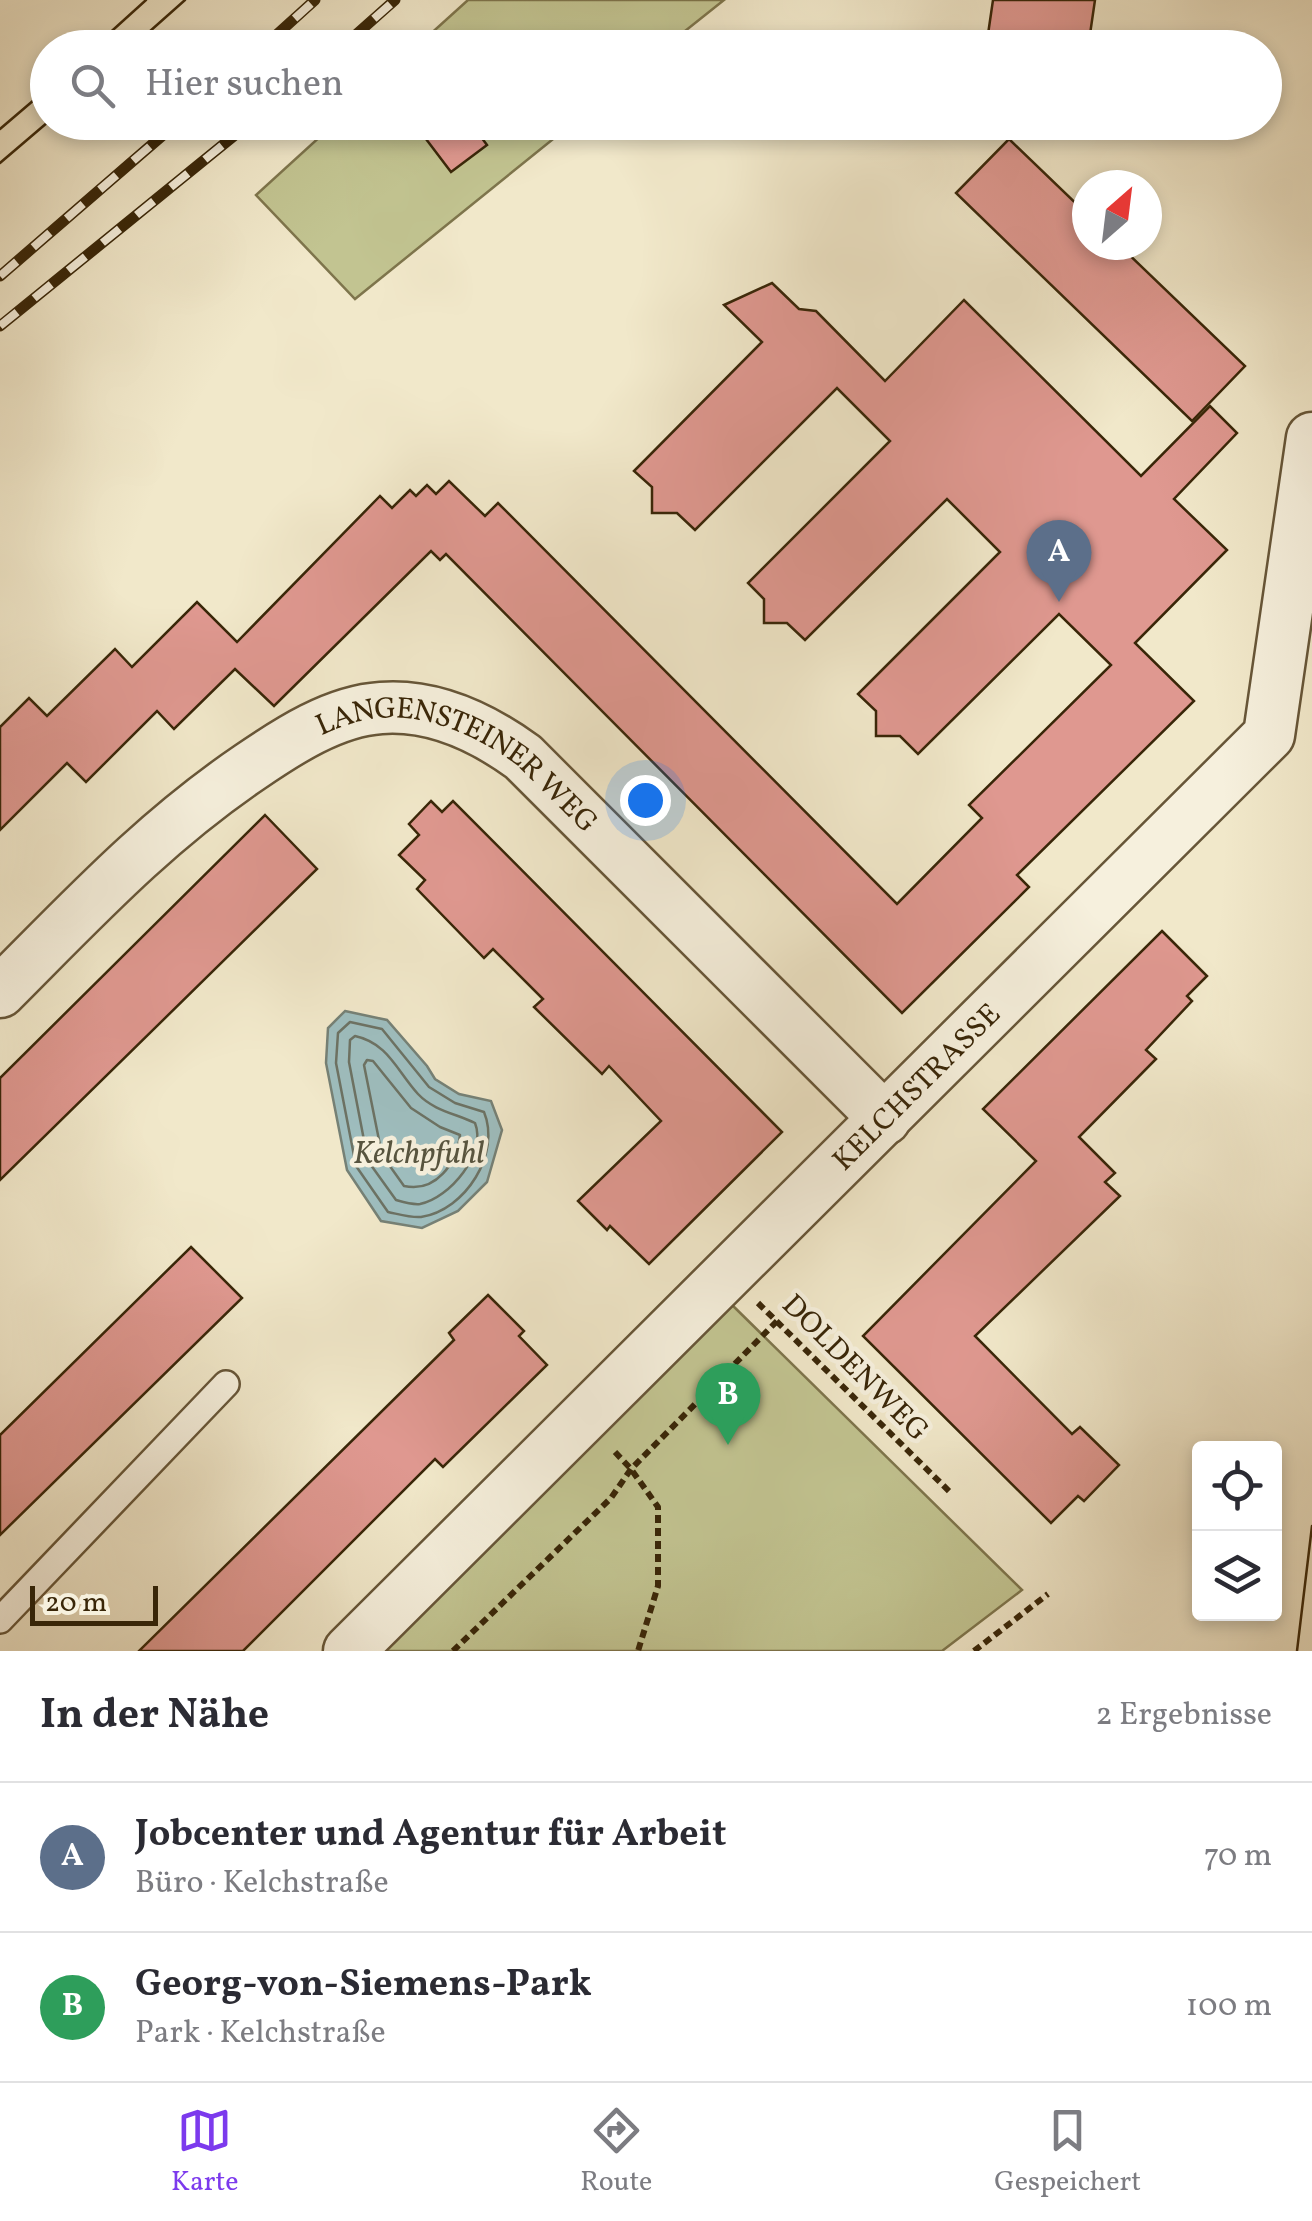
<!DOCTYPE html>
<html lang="de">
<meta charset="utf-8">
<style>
:root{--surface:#fff;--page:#f2f2f3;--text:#2b2b33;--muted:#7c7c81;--line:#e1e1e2;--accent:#7c3aed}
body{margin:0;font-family:Vollkorn,serif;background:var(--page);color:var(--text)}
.controls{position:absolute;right:30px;bottom:30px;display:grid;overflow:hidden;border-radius:10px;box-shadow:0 5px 15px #0003}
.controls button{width:90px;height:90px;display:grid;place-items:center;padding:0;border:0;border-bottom:2px solid var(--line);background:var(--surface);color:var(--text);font:50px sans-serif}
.compass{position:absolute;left:1072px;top:170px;width:90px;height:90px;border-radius:50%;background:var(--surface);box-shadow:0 5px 15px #0003;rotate:28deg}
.scale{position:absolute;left:30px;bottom:25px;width:128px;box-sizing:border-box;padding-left:10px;border:5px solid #392608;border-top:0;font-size:28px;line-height:35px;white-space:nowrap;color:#392608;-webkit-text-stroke:8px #f6f0dd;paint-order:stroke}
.you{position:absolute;left:645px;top:800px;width:35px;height:35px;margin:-25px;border:8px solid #fff;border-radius:50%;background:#1a73e8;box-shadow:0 0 0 15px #1a73e833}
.badge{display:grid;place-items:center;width:65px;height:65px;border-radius:50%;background:var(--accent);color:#fff;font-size:32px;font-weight:700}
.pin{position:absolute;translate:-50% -82px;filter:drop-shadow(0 2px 5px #0008)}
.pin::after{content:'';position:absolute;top:52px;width:35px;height:30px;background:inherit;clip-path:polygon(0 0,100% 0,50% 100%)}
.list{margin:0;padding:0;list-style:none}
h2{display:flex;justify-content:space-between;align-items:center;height:130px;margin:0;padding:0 40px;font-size:42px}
h2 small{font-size:32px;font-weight:400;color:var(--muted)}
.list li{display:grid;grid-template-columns:65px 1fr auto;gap:30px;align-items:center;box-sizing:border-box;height:150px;padding:0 40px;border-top:2px solid var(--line)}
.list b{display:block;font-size:38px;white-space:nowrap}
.list p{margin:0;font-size:32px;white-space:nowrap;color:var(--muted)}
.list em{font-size:32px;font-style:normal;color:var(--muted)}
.icon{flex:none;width:55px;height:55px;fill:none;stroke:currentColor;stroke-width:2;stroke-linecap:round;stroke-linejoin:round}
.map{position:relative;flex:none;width:1312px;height:1651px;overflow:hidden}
.search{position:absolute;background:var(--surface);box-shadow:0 5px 15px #0003;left:30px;right:30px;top:30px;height:110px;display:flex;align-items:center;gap:25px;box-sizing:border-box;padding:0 35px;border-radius:55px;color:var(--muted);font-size:38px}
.sheet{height:430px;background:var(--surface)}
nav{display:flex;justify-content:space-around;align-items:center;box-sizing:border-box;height:140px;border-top:2px solid var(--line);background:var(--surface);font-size:28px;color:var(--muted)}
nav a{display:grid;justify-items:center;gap:5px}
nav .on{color:var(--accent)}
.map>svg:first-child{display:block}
.green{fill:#c2c491;stroke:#7e754c;stroke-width:2.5}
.water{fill:#9ebebf;stroke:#768176;stroke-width:2.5}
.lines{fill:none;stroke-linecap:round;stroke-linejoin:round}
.shore{stroke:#6c7264;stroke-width:2.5}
.building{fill:#df9890;stroke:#392608;stroke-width:2.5}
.service-casing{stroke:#675638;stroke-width:30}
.minor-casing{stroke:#675638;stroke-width:55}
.path{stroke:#392608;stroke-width:6;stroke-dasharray:8 5;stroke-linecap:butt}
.service{stroke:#f6f0dd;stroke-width:25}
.minor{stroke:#f6f0dd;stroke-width:50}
.tram{stroke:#392608;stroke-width:2.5}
.rail-casing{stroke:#392608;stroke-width:11}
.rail{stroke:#f6f0dd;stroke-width:8;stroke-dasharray:22;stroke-linecap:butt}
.labels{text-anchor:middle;stroke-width:9;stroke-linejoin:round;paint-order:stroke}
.street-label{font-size:30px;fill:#392608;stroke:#f6f0dd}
.water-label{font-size:32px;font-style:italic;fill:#57543f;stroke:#f6f0dd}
</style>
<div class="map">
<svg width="1312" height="1651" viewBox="0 0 1312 1651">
<rect width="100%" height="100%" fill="#f1e8ca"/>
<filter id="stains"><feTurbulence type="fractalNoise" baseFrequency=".002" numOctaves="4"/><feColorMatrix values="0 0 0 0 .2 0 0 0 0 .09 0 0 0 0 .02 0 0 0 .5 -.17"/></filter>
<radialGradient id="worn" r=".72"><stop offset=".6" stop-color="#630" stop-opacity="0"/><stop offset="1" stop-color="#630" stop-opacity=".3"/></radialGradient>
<g class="green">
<polygon points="468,0 724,0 665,47 416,47"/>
<polygon points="335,123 573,123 355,299 256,195"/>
<polygon points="727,1300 1022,1590 942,1651 374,1651"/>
</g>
<polygon class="water" points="345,1011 387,1020 427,1066 435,1079 459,1094 491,1101 502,1130 487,1182 458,1211 422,1228 381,1221 347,1170 326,1063 328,1028"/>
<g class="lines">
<g class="shore">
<path d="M 350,1022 L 382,1029 L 429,1087 L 455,1103 L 484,1112 C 501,1153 466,1210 421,1217 C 411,1218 398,1214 388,1212 L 356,1166 L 336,1063 L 338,1033 Z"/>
<path d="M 355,1036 C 388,1043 397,1071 418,1094 C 434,1111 457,1114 475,1123 C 487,1153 450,1198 420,1204 C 413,1205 403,1202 396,1200 L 368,1161 L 349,1062 L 350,1040 Z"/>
<path d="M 367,1060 L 373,1061 L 411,1108 L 440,1127 L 460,1135 C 457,1163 436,1193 404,1186 L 382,1155 L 364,1065 Z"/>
</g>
</g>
<g class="building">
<polygon points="993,0 1095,0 1088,48 986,48"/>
<polygon points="448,122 470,122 487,145 451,172 426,139"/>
<polygon points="1009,139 1087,214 1087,245 1119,245 1245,366 1192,421 956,193"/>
<polygon points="772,283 799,309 816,311 885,381 964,300 1141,476 1210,406 1237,433 1174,499 1227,550 1135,643 1194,701 1017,875 1029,887 902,1013 446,554 440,560 431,551 274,706 235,669 174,729 157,711 86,782 67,763 0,830 0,727 29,698 47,716 115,649 132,667 197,602 237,642 380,496 392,508 410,490 416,496 427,485 436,494 449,481 485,516 498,503 897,904 982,818 969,805 1111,665 1059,614 918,754 900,736 876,736 876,711 858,694 1000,552 947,499 805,640 787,623 764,623 764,599 748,583 890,441 837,388 695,530 677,513 652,513 652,487 634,471 762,342 724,305"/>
<polygon points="431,801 442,812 453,801 782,1132 649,1264 610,1226 607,1230 578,1201 661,1121 609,1066 602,1074 534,1007 543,999 493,949 484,958 417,889 425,880 399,855 419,835 409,824"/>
<polygon points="265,815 317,869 0,1180 0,1078"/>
<polygon points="1162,931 1207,976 1187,996 1192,1001 1146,1050 1156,1059 1079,1137 1115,1173 1105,1182 1120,1196 975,1336 1072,1434 1080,1427 1119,1465 1084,1501 1078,1496 1051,1523 863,1336 1036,1161 983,1109"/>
<polygon points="191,1247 242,1298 0,1535 0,1435"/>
<polygon points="488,1295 524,1331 519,1336 547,1365 443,1467 435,1459 243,1651 139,1651 454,1340 449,1333"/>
</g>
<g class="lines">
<defs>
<polyline id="service" points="0,1620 226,1384"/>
<g id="minor">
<path id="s1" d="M 0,992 C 82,910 154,832 250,767 C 288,741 334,711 381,708 C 433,704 483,728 523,757 L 885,1119"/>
<path id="s2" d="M 349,1651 L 1269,735 L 1312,438"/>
</g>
</defs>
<use href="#service" class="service-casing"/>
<use href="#minor" class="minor-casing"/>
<g class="path">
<polyline points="758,1303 951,1493"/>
<polyline points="615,1452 631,1469 658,1507 658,1586 638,1651"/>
<polyline points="453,1651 611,1498 631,1469 777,1321"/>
<polyline points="974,1651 1048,1594"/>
</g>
<use href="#service" class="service"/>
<use href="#minor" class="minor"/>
<g class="tram">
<polyline points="93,48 146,0"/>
<polyline points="131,48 185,0"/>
<polyline points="0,129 48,88"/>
<polyline points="0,163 48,122"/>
<polyline points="1297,1651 1312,1526"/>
</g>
<defs>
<g id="rail">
<polyline points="262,48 315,0"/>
<polyline points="341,48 395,0"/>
<polyline points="0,276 178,122"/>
<polyline points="0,326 251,122"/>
</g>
</defs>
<use href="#rail" class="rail-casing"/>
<use href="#rail" class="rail"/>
</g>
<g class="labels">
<g class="street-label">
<text dy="10" stroke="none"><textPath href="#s1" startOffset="575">LANGENSTEINER WEG</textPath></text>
<text dy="10" stroke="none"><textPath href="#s2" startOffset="800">KELCHSTRASSE</textPath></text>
<text transform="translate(856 1367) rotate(45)" y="10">DOLDENWEG</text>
</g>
<g class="water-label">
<text x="419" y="1163">Kelchpfuhl</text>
</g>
</g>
<rect width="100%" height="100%" filter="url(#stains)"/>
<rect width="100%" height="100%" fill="url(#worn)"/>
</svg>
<div class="controls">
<button><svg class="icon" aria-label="locate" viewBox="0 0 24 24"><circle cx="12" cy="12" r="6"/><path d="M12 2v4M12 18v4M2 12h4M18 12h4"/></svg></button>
<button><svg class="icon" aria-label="layers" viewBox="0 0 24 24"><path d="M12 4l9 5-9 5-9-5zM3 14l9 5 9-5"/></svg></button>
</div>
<svg class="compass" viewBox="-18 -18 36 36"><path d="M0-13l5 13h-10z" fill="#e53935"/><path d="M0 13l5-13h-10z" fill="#7c7c81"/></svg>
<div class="scale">20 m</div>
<div class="you"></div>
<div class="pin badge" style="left:1059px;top:602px;background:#5c6f8a">A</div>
<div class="pin badge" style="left:728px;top:1445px;background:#2e9e5b">B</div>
<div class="search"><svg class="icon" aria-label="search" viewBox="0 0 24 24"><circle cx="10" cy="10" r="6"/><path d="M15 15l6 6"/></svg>Hier suchen</div>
</div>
<section class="sheet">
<h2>In der Nähe<small>2 Ergebnisse</small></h2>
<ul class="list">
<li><span class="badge" style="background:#5c6f8a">A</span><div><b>Jobcenter und Agentur für Arbeit</b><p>Büro · Kelchstraße</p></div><em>70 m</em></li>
<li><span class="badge" style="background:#2e9e5b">B</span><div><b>Georg-von-Siemens-Park</b><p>Park · Kelchstraße</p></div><em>100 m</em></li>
</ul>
</section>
<nav>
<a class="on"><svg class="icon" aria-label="map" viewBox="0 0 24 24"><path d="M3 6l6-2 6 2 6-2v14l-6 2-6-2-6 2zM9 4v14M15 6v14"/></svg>Karte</a>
<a><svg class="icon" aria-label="directions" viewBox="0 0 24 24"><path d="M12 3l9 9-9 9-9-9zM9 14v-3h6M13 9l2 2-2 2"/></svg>Route</a>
<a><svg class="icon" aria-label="saved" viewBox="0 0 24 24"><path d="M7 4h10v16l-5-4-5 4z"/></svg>Gespeichert</a>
</nav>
